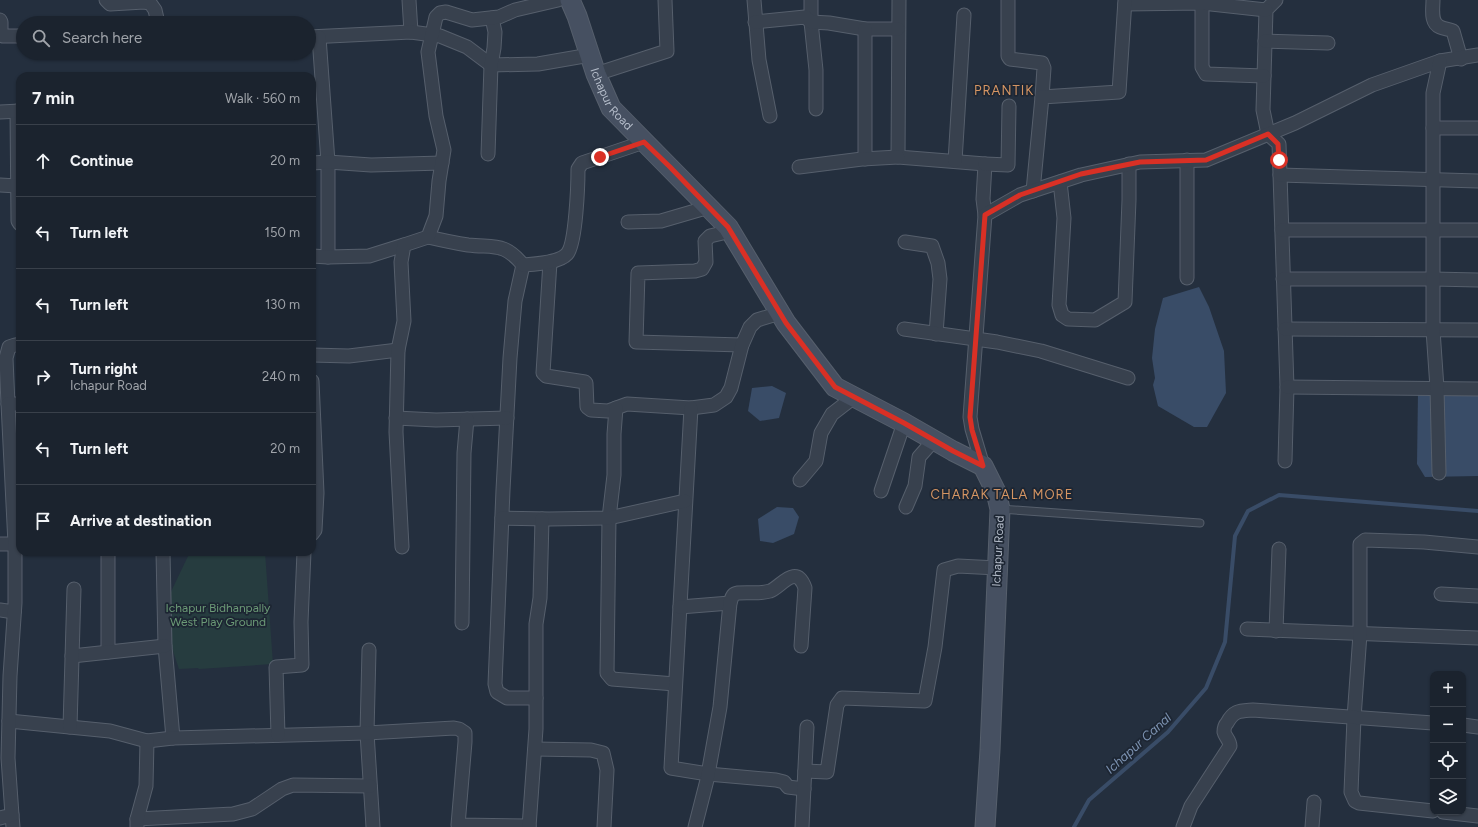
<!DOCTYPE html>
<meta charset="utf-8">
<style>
:root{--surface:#1b232e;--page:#282f3a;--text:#f1f3f6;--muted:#a0a4aa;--line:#39404a}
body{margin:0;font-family:Figtree,sans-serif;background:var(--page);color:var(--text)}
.controls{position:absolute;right:12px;bottom:12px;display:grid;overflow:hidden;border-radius:8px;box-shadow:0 1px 3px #0004}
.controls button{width:36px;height:36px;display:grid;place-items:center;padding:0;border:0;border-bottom:1px solid var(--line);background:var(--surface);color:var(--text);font:20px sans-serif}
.stop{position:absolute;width:12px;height:12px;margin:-9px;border:3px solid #d93025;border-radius:50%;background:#fff}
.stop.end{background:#d93025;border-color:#fff;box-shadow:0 1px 4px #0008}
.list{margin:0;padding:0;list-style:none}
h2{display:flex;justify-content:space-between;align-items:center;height:52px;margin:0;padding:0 16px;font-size:17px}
h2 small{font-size:13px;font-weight:400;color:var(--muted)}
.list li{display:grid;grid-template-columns:26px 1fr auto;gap:12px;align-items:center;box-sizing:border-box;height:72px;padding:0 16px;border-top:1px solid var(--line)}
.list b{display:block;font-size:15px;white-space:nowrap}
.list p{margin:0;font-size:13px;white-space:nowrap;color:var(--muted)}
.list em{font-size:13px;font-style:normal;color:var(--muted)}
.icon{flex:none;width:22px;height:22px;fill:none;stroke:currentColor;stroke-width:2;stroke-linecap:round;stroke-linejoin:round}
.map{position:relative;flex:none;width:1478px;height:827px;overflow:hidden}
.search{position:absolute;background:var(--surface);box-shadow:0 1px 3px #0004;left:16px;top:16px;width:300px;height:44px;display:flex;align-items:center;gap:10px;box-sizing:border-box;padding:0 14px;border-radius:22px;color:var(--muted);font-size:15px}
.panel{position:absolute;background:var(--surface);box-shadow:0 1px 3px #0004;left:16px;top:72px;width:300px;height:484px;border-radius:12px}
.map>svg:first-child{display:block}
.green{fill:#263c3f}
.water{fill:#394c67}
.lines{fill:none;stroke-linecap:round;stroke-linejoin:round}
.stream{stroke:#394c67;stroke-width:4}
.lane-casing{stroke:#565f6c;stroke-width:9}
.street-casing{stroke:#565f6c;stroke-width:15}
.secondary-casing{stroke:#565f6c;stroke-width:21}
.lane{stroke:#38414e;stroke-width:7}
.street{stroke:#38414e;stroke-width:13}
.secondary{stroke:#465061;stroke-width:19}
.route{stroke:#d93025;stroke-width:5}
.labels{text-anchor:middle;stroke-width:3.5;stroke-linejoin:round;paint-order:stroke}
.street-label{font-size:12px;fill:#b4bcc9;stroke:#1d2633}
.park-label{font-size:12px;fill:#6b9a76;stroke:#1d2633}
.neighbourhood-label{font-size:13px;letter-spacing:1px;fill:#d59563;stroke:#1d2633}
.water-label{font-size:13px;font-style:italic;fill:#7c92b1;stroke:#1d2633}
</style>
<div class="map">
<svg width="1478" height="827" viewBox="0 0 1478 827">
<rect width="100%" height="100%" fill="#242f3e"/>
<polygon class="green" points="190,552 265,552 273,664 199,669 198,668 179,669 171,645 168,598"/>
<g class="water">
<polygon points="1199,287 1209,307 1224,351 1226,393 1207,427 1194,427 1158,406 1153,385 1155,378 1152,358 1155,329 1163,298"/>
<polygon points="772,386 786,393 779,418 760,421 748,411 752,388"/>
<polygon points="1418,392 1478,395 1478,476 1425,477 1417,464"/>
<polygon points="777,507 793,508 799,517 794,534 773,543 760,541 758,519"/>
</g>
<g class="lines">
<polyline class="stream" points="1074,827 1089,800 1168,732 1206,688 1225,642 1235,536 1248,511 1279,495 1478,511"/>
<defs>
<polyline id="lane" points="1000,509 1200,523"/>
<g id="street">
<polyline points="106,0 110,4 144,2 150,3 155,10 158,23"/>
<polyline points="409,0 411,32"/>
<polyline points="754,0 759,60 770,116"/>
<polyline points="811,0 811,22 816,70 816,109"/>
<polyline points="899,0 898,157 985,164 983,199 985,215"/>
<polyline points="1008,0 1008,56 1010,59 1042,63 1044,68 1042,97"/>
<polyline points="1276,0 1266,10 1263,110 1268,134 1279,144 1287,387 1285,461"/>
<path d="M 1433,0 C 1433,9 1430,23 1440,27 C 1444,29 1449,29 1453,31 L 1461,59"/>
<polyline points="1202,3 1202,67 1206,74 1264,76"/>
<polyline points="1125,4 1202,3 1266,10"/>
<polyline points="0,20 1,22 1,33 3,36 23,36"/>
<polyline points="755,22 805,17 811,22 829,23 865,29 898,29"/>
<polyline points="865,29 865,159"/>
<polyline points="309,37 411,32 440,36 467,47 491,65 538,64 590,55"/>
<polyline points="319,37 328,162 328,257"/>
<polyline points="1265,41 1328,43"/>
<polyline points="596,74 667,51 665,0"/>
<polyline points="17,111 18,221 20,224"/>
<polyline points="0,112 20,111"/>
<polyline points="1433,128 1478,128"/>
<polyline points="488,154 491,65 494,48 495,32 492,18"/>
<polyline points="955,161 964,15"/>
<polyline points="312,163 328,162 371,165 442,163"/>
<polyline points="985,164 1008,165 1009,106"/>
<polyline points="799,167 862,159 898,157"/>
<polyline points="1280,175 1478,181"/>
<polyline points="1060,182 1064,218 1059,305 1062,315 1068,319 1095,320 1125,302 1129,200 1129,164"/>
<polyline points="0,185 17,186"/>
<polyline points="1033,191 1042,97 1119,92 1125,0"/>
<polyline points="628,222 661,221 709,207"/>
<polyline points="1282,230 1478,230"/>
<polyline points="731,231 710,236 705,241 706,262 702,269 695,271 638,273 636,342 742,345"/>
<path d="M 428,237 C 441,240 455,243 468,245 C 495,248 504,242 523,265 L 515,301 L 510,358 L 503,490 L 495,684 L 497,692 L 507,698 L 536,698"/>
<polyline points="905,242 932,246 938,263 940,279 936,334"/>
<polyline points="312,256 328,257 369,256 404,245"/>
<polyline points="550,262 543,373 546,376 585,382 586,383 587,407 591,410 608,411 627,404 691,408 714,405 726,397 731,388 742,345 750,327 757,320 780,313"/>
<path d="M 523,265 C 535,264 559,263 567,254 C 576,244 578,184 578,169 L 582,163 L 644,142"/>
<polyline points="1187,278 1187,160"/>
<polyline points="1283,279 1433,279 1478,280"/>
<polyline points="904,329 997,342 1041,351 1128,378"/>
<polyline points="1285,329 1478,330"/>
<polyline points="312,355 349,356 398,350"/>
<polyline points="312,381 317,493 315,530 312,534"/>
<polyline points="1287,387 1478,389"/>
<polyline points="8,404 6,358 9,347 15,345 20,344"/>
<polyline points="616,408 614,434 614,475 609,518 607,673 612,679 675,684"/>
<polyline points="691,408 671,768 708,774 776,780 784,782 788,787 804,789"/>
<polyline points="396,418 436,420 507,418"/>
<polyline points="983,466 972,429 970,417 985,215 1020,195 1081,175 1140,162 1206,160 1295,123 1372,85 1440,61 1478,55"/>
<polyline points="1439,473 1437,388 1433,330 1433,93 1440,61"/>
<polyline points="800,480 816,461 821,433 832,414 854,397"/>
<polyline points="881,491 904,423"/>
<polyline points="906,507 915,486 919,457 934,440"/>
<polyline points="502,518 549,519 609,518 685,501"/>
<polyline points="0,544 20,544"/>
<polyline points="402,547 396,432 398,350 404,321 401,262 404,245 428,237 436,216 439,181 444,150 436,116 428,52 436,17 440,13 446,12 472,20 499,17 515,10 558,0"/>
<polyline points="163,552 165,646 173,738"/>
<polyline points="1441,594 1478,596"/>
<polyline points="680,607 730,603"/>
<polyline points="0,610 14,612"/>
<polyline points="462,623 464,453 467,419"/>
<polyline points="1247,629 1478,638"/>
<polyline points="1276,631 1279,549"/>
<polyline points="369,650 367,733 373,827"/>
<polyline points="108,652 108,552"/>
<polyline points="72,656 165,646"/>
<polyline points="9,721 110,731 147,741 173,738 367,733 454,728 459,729 465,733 465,742 458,825 529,826"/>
<polyline points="1463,725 1478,727"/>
<polyline points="70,727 74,589"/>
<polyline points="278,735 276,667 302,665 301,622 304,552"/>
<polyline points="535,749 591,750 603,753 607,770 604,827"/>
<polyline points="805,771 827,772 837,705 842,698 925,701 935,647 944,570 958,566 997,568"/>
<polyline points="1433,811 1359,803 1355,801 1351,792 1354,718 1360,634 1360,544 1365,540 1424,542 1478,547"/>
<polyline points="1443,812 1478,816"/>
<polyline points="12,815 13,827"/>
<polyline points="0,818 12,815 8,758 10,676 15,603 15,544 8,404 20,404"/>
<polyline points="137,819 233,814 252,809 282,789 293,785 370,786"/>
<polyline points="137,827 137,819 146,786 147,741"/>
<polyline points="529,827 536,729 536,624 540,598 542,519"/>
<path d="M 695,827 L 707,780 L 720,707 L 730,603 C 732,597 732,594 738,593 C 748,592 761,594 770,591 C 780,588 796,562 805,588 L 801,646"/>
<polyline points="802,827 807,727"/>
<path d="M 1183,827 L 1191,806 L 1230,746 C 1230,740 1225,737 1224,732 C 1224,728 1225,725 1227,723 C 1234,710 1240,711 1253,710 L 1433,723"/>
<polyline points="1312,827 1314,802"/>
</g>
<g id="secondary">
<path id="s1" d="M 570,0 L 577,16 L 596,74 L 611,108 L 728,227 L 786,323 L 835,387 L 904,423 L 953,451 L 983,466 L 996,492 L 1000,509 L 990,750 L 985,827"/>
</g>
</defs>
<use href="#lane" class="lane-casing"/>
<use href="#street" class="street-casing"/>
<use href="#secondary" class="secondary-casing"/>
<use href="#lane" class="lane"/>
<use href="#street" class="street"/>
<use href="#secondary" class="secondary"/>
</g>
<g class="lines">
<polyline class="route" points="600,157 644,142 670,167 728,227 786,323 835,387 904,423 953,451 983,466 972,430 970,417 985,215 1020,195 1081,174 1140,162 1206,160 1268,134 1278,144 1279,160"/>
</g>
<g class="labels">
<g class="street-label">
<text dy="4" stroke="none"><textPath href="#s1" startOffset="108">Ichapur Road</textPath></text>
<text transform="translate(998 551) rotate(-87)" y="4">Ichapur Road</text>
</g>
<g class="park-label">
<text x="218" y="612">Ichapur Bidhanpally<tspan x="218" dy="14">West Play Ground</tspan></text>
</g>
<g class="neighbourhood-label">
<text x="1004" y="95">PRANTIK</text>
<text x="1002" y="499">CHARAK TALA MORE</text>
</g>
<g class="water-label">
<text transform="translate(1138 743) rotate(-42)" y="5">Ichapur Canal</text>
</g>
</g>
</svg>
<div class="controls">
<button>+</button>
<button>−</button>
<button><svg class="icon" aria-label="locate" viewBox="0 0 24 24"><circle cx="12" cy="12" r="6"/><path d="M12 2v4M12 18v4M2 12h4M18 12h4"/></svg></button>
<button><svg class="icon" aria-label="layers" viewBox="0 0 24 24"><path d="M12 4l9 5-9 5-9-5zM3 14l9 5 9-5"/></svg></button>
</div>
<div class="stop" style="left:1279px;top:160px"></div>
<div class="stop end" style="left:600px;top:157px"></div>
<div class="search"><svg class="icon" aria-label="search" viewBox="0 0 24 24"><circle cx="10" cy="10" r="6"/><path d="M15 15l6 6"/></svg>Search here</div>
<section class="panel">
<h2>7 min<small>Walk · 560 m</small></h2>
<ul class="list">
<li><svg class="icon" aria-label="ahead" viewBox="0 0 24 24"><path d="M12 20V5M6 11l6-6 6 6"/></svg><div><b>Continue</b></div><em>20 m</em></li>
<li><svg class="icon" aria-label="left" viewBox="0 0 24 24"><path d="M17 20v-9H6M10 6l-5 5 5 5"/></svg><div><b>Turn left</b></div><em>150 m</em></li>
<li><svg class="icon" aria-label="left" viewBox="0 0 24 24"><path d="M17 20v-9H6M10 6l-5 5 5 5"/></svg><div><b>Turn left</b></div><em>130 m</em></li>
<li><svg class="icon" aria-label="right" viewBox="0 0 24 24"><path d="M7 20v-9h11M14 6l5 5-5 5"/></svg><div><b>Turn right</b><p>Ichapur Road</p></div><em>240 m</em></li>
<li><svg class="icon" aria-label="left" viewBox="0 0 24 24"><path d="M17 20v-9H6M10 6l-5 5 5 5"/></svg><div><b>Turn left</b></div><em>20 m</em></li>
<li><svg class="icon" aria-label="arrive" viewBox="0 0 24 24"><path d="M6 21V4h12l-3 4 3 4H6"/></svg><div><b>Arrive at destination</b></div></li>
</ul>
</section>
</div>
